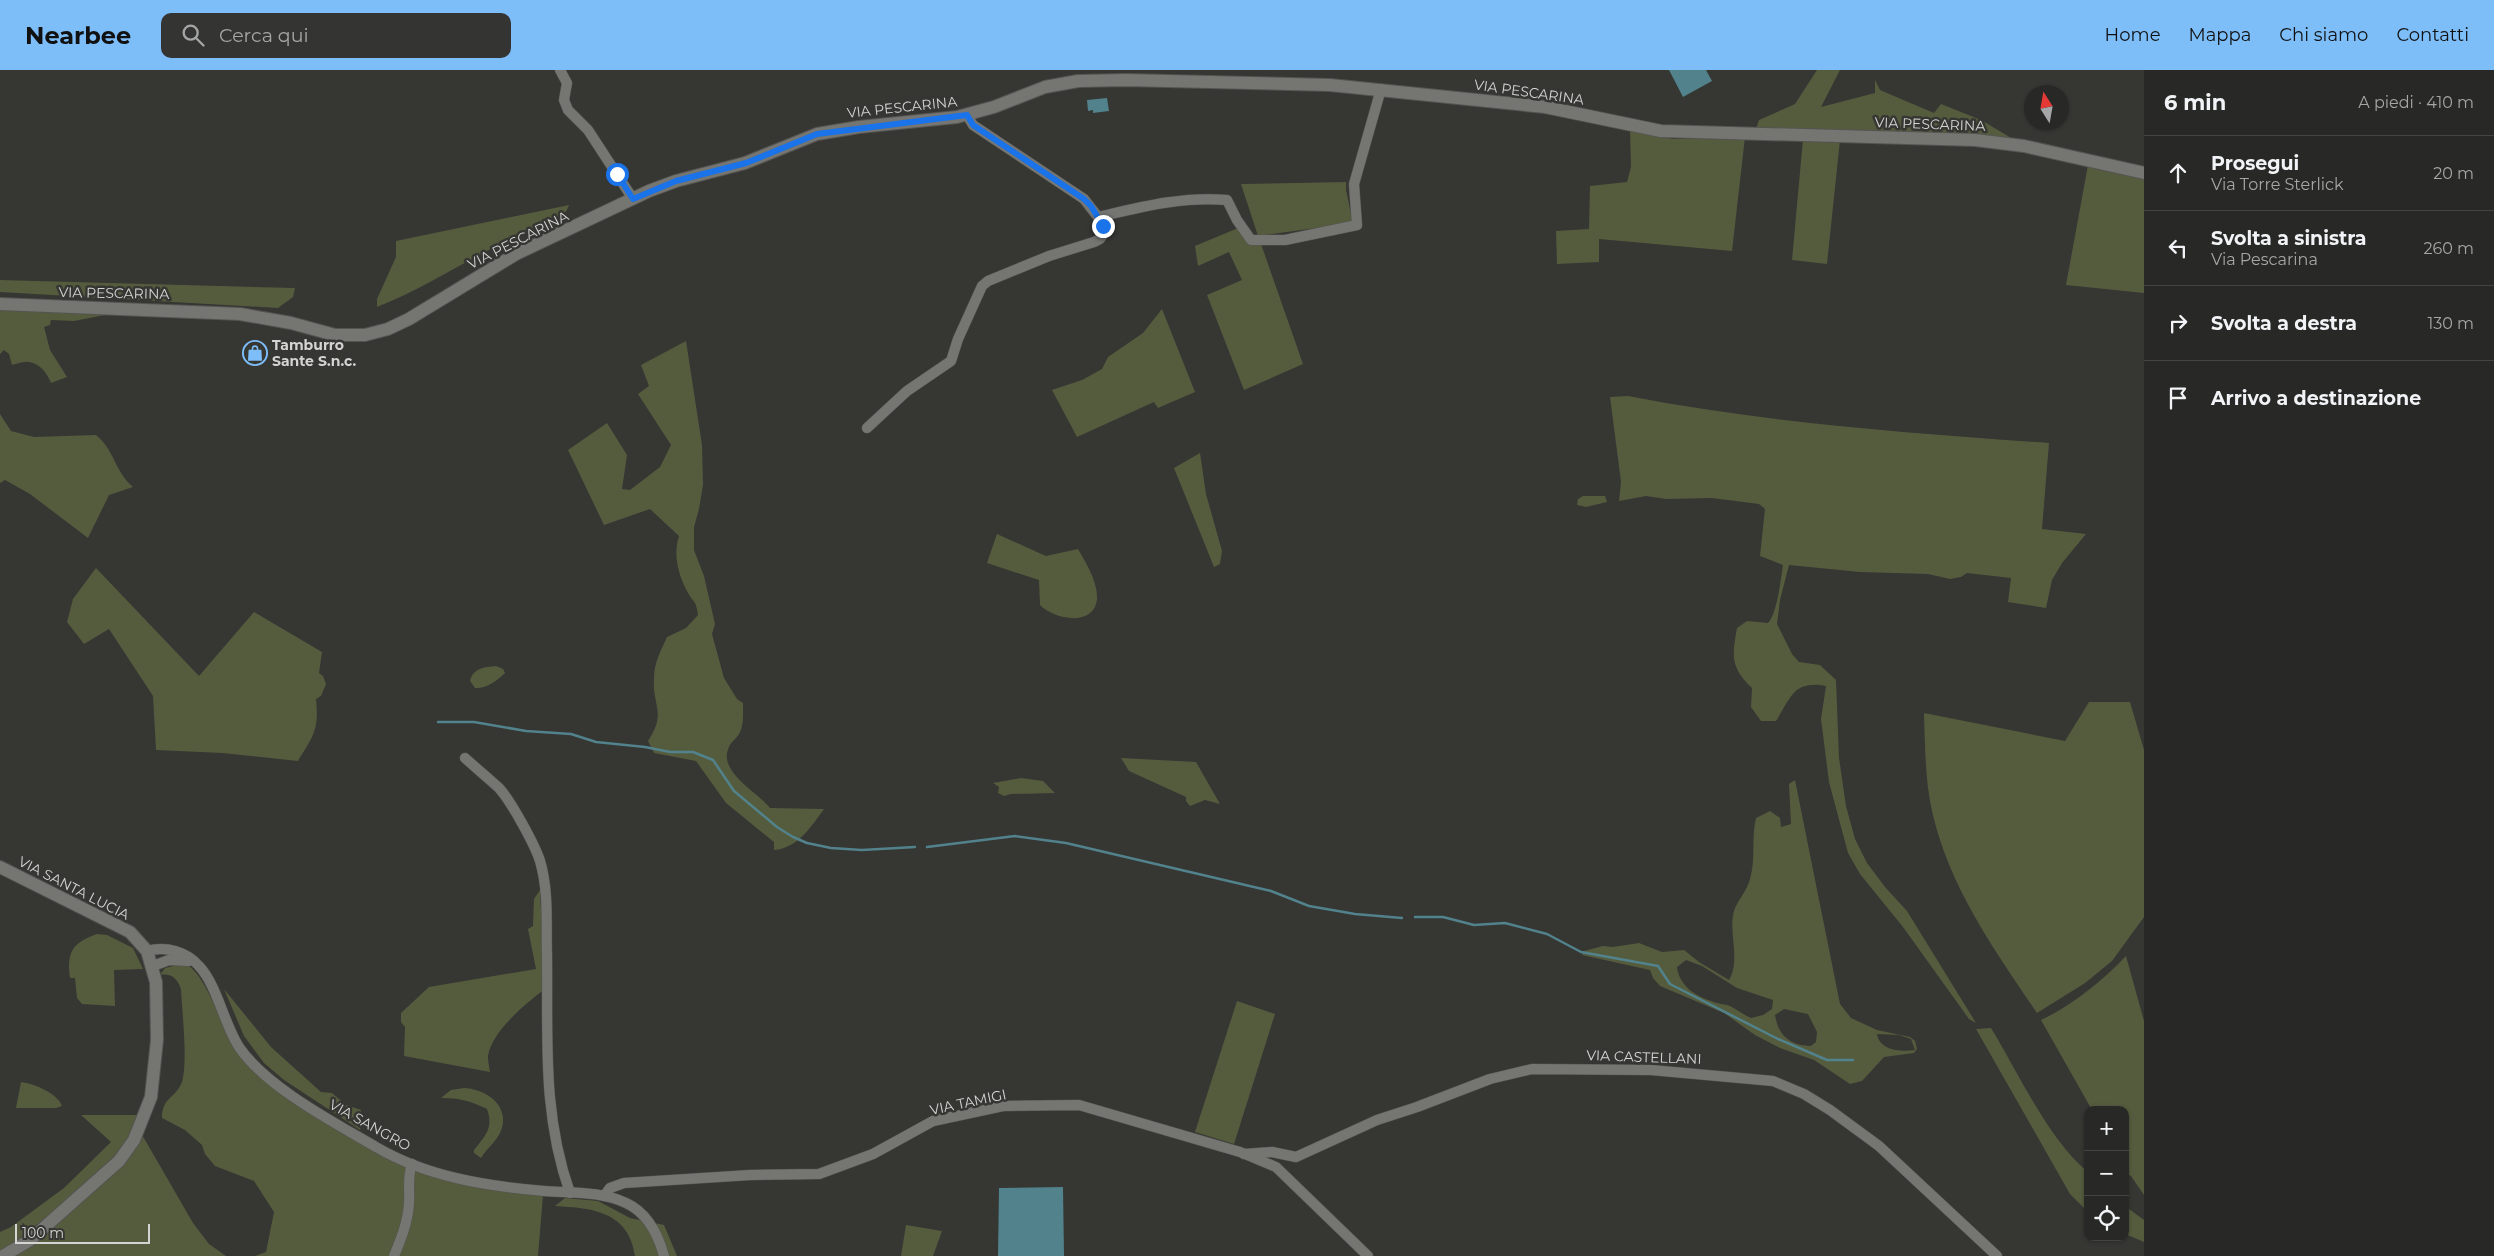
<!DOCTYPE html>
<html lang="it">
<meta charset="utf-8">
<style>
:root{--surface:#282826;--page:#343432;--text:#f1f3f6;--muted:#a5a6a7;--line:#444443;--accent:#7dbef9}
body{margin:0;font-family:Montserrat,sans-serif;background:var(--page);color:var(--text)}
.controls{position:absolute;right:15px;bottom:15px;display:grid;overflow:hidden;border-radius:10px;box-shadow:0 1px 4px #0004}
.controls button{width:45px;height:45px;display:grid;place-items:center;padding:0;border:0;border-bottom:1px solid var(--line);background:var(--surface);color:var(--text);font:25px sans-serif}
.compass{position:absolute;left:2024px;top:15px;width:45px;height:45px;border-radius:50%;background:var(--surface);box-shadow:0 1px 4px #0004;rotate:349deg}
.scale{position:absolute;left:15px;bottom:12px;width:135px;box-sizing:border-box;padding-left:5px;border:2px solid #d5d4d3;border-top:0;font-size:14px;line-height:18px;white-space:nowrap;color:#d5d4d3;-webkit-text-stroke:4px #363633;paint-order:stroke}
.stop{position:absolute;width:15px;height:15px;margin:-11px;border:4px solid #1a73e8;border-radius:50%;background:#fff}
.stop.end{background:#1a73e8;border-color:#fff;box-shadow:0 1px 5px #0008}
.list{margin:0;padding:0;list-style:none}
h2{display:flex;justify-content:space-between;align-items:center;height:65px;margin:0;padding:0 20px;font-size:21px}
h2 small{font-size:16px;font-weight:400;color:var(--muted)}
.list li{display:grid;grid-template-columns:32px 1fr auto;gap:15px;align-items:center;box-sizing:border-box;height:75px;padding:0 20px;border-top:1px solid var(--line)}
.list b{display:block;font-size:19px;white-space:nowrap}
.list p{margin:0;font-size:16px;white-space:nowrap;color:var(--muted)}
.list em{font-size:16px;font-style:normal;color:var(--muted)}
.icon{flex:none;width:28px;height:28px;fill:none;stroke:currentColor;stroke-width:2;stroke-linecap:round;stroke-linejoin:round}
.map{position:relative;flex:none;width:2144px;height:1186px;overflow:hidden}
header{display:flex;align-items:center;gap:30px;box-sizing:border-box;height:70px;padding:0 25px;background:var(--accent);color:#111}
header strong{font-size:24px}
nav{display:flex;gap:28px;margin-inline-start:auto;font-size:18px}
.search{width:350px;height:45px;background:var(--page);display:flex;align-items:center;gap:12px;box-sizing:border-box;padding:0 18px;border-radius:10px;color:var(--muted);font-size:19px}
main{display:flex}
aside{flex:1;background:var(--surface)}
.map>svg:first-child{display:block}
.green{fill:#555c3e;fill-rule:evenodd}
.water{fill:#52828b}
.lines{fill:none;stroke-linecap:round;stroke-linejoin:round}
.stream{stroke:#52828b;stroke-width:2.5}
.minor-casing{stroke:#555452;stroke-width:11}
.tertiary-casing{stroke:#555452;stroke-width:14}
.minor{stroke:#757572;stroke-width:10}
.tertiary{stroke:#757572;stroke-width:12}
.route{stroke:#1a73e8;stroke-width:6}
.labels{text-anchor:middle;stroke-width:5;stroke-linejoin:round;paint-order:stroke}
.street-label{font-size:14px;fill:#d5d4d3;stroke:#363633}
.poi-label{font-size:14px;font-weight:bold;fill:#d5d4d3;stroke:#363633;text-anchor:start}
</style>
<header>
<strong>Nearbee</strong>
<div class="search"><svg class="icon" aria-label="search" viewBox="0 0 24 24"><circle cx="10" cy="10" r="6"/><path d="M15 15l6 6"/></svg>Cerca qui</div>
<nav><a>Home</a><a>Mappa</a><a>Chi siamo</a><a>Contatti</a></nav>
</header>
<main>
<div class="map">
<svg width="2144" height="1186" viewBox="0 0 2144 1186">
<rect width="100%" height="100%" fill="#363633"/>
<g class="green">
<polygon points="1817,0 1840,0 1821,37 1875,23 1875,10 1880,20 1934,43 1941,34 1981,50 2013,69 1756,59 1759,50 1795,34"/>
<polygon points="1630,60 1673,69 1745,67 1732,181 1599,169 1599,192 1557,194 1556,161 1589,159 1590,116 1627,112 1631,97"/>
<polygon points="1803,69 1840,70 1827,194 1792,190"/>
<polygon points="2088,95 2144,108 2144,223 2066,215"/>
<polygon points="1346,112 1346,120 1353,153 1258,166 1241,114"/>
<path d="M 569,135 C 567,142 561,148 555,152 C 538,162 518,165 501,174 C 459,194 421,220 377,237 L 377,229 L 396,187 L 396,171 Z"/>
<polygon points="1238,158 1261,174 1303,294 1244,320 1207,225 1242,210 1229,182 1198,196 1195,176"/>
<polygon points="0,210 295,218 293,227 278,238 0,222"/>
<polygon points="1162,239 1195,322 1158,338 1154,332 1077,367 1052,320 1082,310 1102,299 1108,287 1143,263"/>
<path d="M 0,240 L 110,244 L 74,251 L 51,250 L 50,255 L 44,257 L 50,280 L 67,307 L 51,313 C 47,303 40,293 28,292 C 24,291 17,294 12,295 L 9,284 L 4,280 L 0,284 Z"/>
<path d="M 686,271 L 702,375 L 703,415 L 699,439 L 694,457 L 694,480 L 704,506 L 715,554 L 712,564 L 724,608 L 737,629 L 743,633 C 743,644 744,655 739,664 C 736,669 731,672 729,677 C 717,702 758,722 770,738 L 824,739 C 811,757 798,778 774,780 L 774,772 L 726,733 L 696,691 L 654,683 L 648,671 C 667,643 652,636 654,608 C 654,593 661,580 667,567 L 686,558 L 698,545 C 696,529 693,533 687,521 C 678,504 673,484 679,466 L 650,439 L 604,455 L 568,380 L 607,353 L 627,385 L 622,419 L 630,420 L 660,397 L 671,375 L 638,324 L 649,316 L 641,295 Z"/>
<path d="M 1628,326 C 1767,353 1908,363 2049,373 L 2042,459 L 2086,464 L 2062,493 L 2052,510 L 2046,538 L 2008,532 L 2011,508 L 1967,503 L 1961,507 L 1950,509 L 1928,504 L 1860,502 L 1789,495 L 1780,530 L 1777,554 L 1792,584 L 1799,592 L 1820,595 L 1836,610 L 1839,688 L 1846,736 L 1855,769 L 1867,793 L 1885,817 L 1907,841 L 1976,953 L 1969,949 L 1903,857 L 1860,804 L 1848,783 L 1829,712 L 1821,649 L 1826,616 C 1793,610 1791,628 1776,651 L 1761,651 L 1751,637 L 1752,618 C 1730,597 1732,586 1737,558 L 1747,551 L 1768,553 C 1777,544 1781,508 1783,495 L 1760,486 L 1765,439 L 1759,434 L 1712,428 L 1666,429 L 1646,426 L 1619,431 L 1621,412 L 1610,327 Z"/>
<path d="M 0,344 L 11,361 L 34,367 L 96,365 C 114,379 115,402 133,417 L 109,425 L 88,468 L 30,424 L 5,410 L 0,413 Z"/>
<polygon points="1200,383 1206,424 1222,481 1220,494 1214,497 1174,398"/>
<polygon points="1583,426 1605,426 1607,432 1586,437 1577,435 1578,429"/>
<path d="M 997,464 L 1046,486 L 1078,479 C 1086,493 1098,512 1097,529 C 1094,558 1053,549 1040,535 L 1039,510 L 987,493 Z"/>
<path d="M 96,498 L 199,606 L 254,542 L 322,582 L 319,603 L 323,606 L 326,614 L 321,626 L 316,629 C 319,660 314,665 298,691 L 222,683 L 156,680 L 153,626 L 109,559 L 84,574 L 67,552 L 73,529 Z"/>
<path d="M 496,596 L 503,599 L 505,603 C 497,611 486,619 475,618 L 470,611 C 473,598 485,597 496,596 Z"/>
<path d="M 2089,632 L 2130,632 L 2144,680 L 2144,847 L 2112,891 L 2085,913 L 2037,943 C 1995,881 1949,817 1932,741 C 1925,710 1925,675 1924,643 L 2065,671 Z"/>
<polygon points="1121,688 1196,692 1220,734 1205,730 1190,736 1186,731 1186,727 1129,701"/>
<polygon points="1021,708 1043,711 1055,723 1011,724 1004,726 998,723 999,717 993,713"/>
<path d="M 1795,710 L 1840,934 L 1851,948 L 1877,960 L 1910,967 L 1915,971 L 1917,979 L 1914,983 L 1884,987 L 1862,1011 L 1850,1014 L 1814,990 L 1780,978 L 1755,965 L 1724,943 L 1660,916 L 1653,908 L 1650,900 L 1582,885 L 1584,881 L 1603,876 L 1613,877 L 1639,873 L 1662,882 L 1684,880 L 1699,892 L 1729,910 C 1741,889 1728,863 1734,841 C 1737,831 1747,821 1750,809 C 1756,789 1751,768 1756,748 L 1770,741 L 1780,748 L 1781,757 L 1791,754 L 1789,714 ZM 1686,890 L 1702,896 L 1737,918 L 1773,930 L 1772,939 L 1763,945 L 1751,948 C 1744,945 1738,940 1730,936 C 1724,934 1717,934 1711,931 C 1695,926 1679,915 1677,897 ZM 1784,939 L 1808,944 L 1817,962 L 1816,972 L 1811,976 C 1791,976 1778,966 1775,945 ZM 1877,964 L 1899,965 L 1911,969 L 1915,980 C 1901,982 1880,981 1877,964 Z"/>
<path d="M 540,820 L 545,919 C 526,933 492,961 488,986 C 488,991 489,997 490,1002 L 404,986 L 405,957 L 401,952 L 401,943 L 429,917 L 536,899 L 528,859 L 533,856 L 534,829 Z"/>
<path d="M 97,864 L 107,865 L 133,878 L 143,899 L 114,900 L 115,936 L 82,934 L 77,928 L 75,908 L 70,908 C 67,883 71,873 97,864 Z"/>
<path d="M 2126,886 L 2144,951 L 2144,1125 L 2131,1106 L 2125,1103 L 2125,1040 L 2092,1040 L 2041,950 C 2073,935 2102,911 2126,886 Z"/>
<path d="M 185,893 C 211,909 220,961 242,987 C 279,1030 355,1071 407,1097 L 404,1107 L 406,1121 L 414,1099 L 543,1125 L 538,1186 L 255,1186 L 266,1182 L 274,1142 L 254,1111 L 215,1096 L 205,1084 L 202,1075 L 185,1060 L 162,1048 C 162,1027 176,1028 182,1012 C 188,991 182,942 181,919 C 177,908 171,903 160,905 L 165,898 Z"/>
<polygon points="224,919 271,977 321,1022 332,1023 346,1035 361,1040 363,1050 360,1060 284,1010 264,993 244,966"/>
<polygon points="1237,931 1275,944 1234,1074 1195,1062"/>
<path d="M 1991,958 C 2018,1002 2049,1071 2088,1102 L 2088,1142 L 2070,1124 L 1976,959 Z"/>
<path d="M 21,1012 C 35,1014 57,1023 62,1036 L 56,1038 L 16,1038 Z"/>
<path d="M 464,1018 C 487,1019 512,1037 500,1063 C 495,1073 486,1079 481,1088 L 474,1083 L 474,1080 C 485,1066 494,1058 487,1039 C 471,1031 459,1028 441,1028 L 451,1020 Z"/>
<polygon points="81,1045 141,1045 123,1079 86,1115 6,1179 0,1181 0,1162 11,1157 64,1118 111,1072"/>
<polygon points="141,1063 193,1153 209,1174 226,1186 14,1186 20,1183 59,1151"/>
<path d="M 565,1128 L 598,1131 L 630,1148 L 664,1155 L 677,1186 L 635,1186 C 629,1142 593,1138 555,1136 Z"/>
<polygon points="2125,1136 2144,1150 2144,1172 2125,1164"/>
<polygon points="906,1155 942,1161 933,1186 901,1186"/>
</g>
<g class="water">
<polygon points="1669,0 1706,0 1712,11 1683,27"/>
<polygon points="1107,28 1109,41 1093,43 1093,40 1088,41 1087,30"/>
<polygon points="1063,1117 1064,1186 998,1186 999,1118"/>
</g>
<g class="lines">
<g class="stream">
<polyline points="438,652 474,652 526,661 571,664 596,672 645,677 670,682 693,682 713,690 734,721 777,757 793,767 807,773 831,778 862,780 915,777"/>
<polyline points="927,777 1015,766 1066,773 1271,821 1309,836 1355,844 1402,848"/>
<polyline points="1415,847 1443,847 1474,855 1505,853 1547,864 1581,882 1658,896 1670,914 1778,969 1827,990 1853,990"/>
</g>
<defs>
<g id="minor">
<polyline points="560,0 567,13 564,30 568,40 588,60 633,129"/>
<path d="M 1098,147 C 1141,137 1183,126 1227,130 L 1237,150 L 1251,170 L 1285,170 L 1357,155 L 1354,114 L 1381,19"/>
<polyline points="867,358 907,321 951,291 958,269 982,216 988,211 1049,186 1094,172 1100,169 1104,163 1098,147 1084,129 973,55 967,45"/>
<path d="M 465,688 C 476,698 488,708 499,718 C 511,731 535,775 540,791 C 549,821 546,855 547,886 C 548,970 542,1043 570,1123"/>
<path d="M 147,881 C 166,876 186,881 199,896 C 217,915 224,954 239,977 C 266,1017 335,1053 376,1077 C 427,1107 486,1116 544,1121 C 570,1123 601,1121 626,1133 C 648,1143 658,1164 664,1186"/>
<polyline points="153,896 169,890 189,891"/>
<polyline points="1244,1084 1272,1082 1296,1087 1377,1050 1417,1037 1490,1009 1532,999 1651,1000 1773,1011 1804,1024 1830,1040 1879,1076 1997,1186"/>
<polyline points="604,1126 610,1118 624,1113 750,1105 819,1104 873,1084 933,1051 1003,1036 1079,1035 1240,1082 1276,1097 1368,1186"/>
<path d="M 394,1186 C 401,1169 408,1152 409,1133 C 410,1119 407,1108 412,1094"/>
</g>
<g id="tertiary">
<polyline points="0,234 240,244 291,253 335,265 365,265 388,259 409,249 516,184 649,121 676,111 745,93 817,64 859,57 957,47 994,37 1045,17 1078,11 1126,10 1330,15 1545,37 1661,61 1975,70 2024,76 2144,103"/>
<polyline points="0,797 130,862 147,881 156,912 157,970 151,1027 134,1070 119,1091 30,1170 3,1186"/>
</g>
</defs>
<use href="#minor" class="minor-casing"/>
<use href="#tertiary" class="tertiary-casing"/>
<use href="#minor" class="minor"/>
<use href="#tertiary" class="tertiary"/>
</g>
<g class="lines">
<polyline class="route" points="617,104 633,129 676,111 746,93 817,64 967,45 973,55 1084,129 1091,136 1103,156"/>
</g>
<defs>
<symbol id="shop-ring" viewBox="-11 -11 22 22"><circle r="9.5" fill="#363633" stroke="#7dbef9" stroke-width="1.5"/><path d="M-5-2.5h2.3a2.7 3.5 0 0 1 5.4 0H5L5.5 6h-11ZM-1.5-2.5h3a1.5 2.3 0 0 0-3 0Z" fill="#7dbef9"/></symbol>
</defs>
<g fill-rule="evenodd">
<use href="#shop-ring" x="241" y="269" width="28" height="28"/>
</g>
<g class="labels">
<g class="street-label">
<text transform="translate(1529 22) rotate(8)" y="5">VIA PESCARINA</text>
<text transform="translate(902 37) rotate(-6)" y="5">VIA PESCARINA</text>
<text transform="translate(1930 54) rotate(2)" y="5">VIA PESCARINA</text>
<text transform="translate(518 170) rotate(-27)" y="5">VIA PESCARINA</text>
<text transform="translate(114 223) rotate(1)" y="5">VIA PESCARINA</text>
<text transform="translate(74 818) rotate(27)" y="5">VIA SANTA LUCIA</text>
<text transform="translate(1644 987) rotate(2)" y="5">VIA CASTELLANI</text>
<text transform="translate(968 1032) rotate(-12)" y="5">VIA TAMIGI</text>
<text transform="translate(370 1055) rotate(29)" y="5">VIA SANGRO</text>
</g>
<g class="poi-label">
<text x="272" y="280">Tamburro<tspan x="272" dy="16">Sante S.n.c.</tspan></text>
</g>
</g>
</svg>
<div class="controls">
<button>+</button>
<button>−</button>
<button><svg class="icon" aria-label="locate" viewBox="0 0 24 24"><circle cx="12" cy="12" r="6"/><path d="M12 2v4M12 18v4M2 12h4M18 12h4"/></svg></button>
</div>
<svg class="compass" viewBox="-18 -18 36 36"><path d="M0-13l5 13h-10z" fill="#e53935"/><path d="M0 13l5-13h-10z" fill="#a5a6a7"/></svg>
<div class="scale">100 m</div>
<div class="stop" style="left:617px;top:104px"></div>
<div class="stop end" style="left:1103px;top:156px"></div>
</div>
<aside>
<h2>6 min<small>A piedi · 410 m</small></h2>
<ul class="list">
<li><svg class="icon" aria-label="ahead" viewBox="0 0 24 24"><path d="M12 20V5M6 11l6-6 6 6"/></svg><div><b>Prosegui</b><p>Via Torre Sterlick</p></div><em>20 m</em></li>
<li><svg class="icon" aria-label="left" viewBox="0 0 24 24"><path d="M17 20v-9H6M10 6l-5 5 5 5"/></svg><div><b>Svolta a sinistra</b><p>Via Pescarina</p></div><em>260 m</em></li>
<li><svg class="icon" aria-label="right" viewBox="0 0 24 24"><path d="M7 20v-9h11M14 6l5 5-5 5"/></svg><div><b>Svolta a destra</b></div><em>130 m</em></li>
<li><svg class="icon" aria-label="arrive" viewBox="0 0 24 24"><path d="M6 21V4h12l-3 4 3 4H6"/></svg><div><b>Arrivo a destinazione</b></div></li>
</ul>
</aside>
</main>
